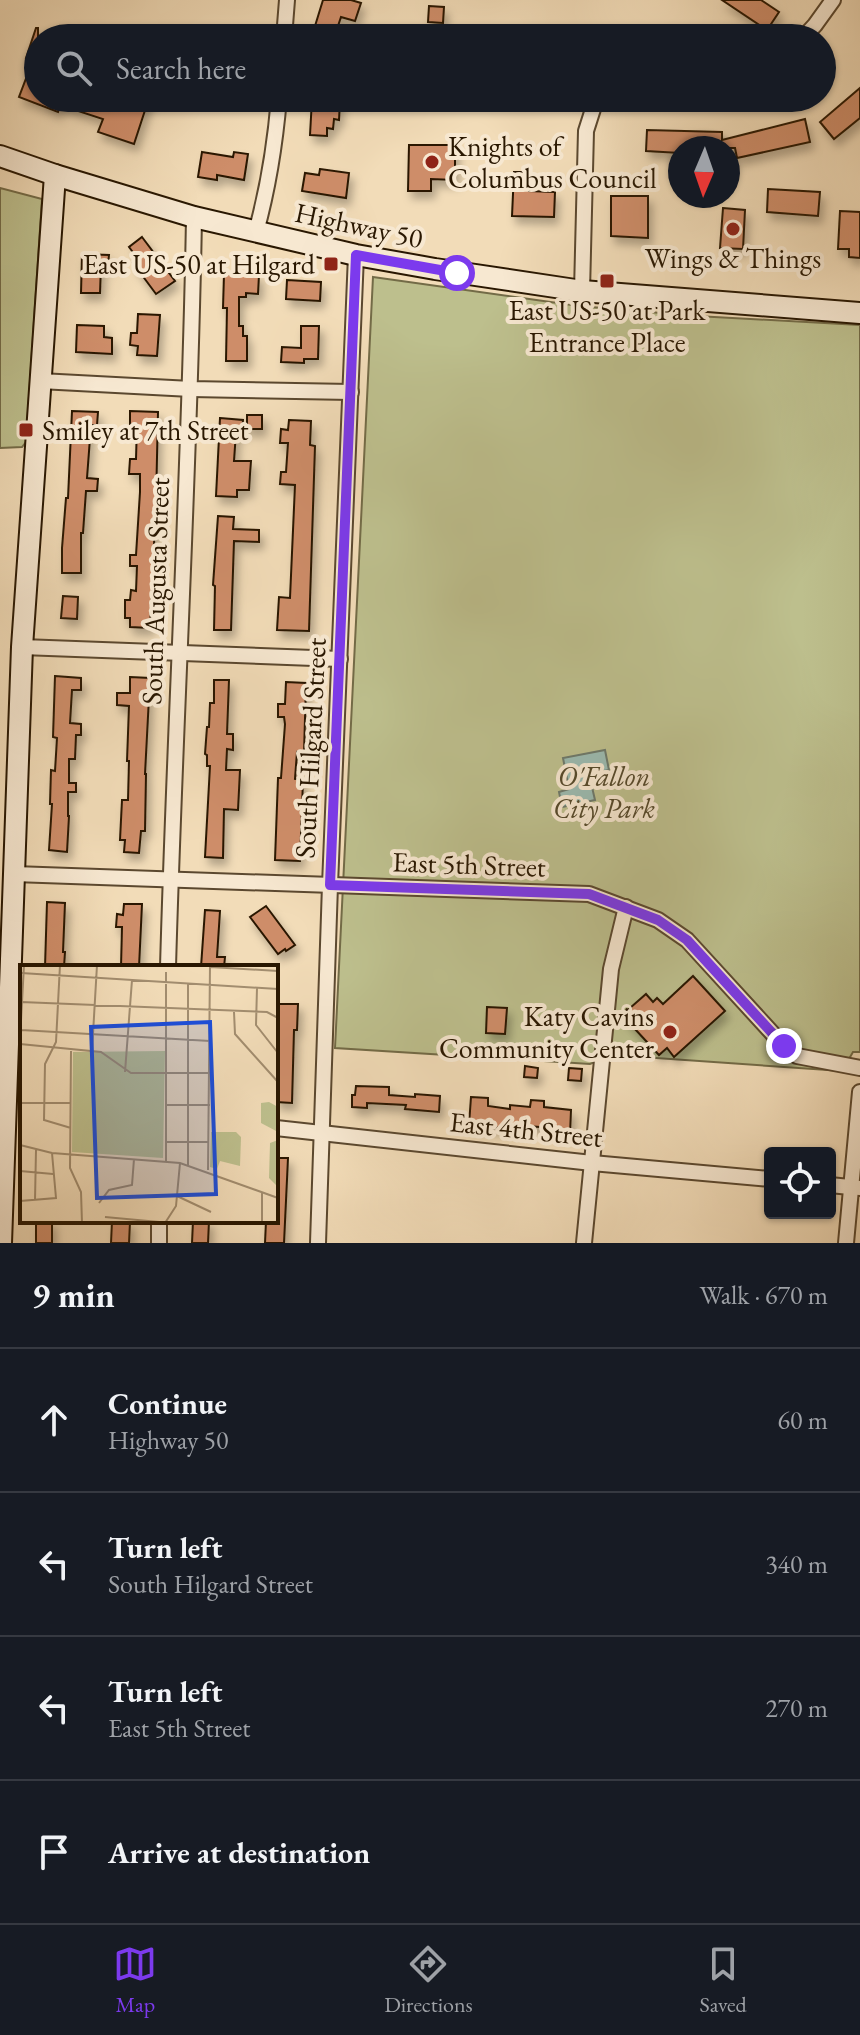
<!DOCTYPE html>
<meta charset="utf-8">
<style>
:root{--surface:#171b24;--page:#242831;--text:#f1f3f6;--muted:#9ea1a6;--line:#363941;--accent:#7c3aed}
body{margin:0;font-family:"EB Garamond",serif;background:var(--page);color:var(--text)}
.controls{position:absolute;right:24px;bottom:24px;display:grid;overflow:hidden;border-radius:8px;box-shadow:0 2px 6px #0004}
.controls button{width:72px;height:72px;display:grid;place-items:center;padding:0;border:0;border-bottom:2px solid var(--line);background:var(--surface);color:var(--text);font:40px sans-serif}
.compass{position:absolute;left:668px;top:136px;width:72px;height:72px;border-radius:50%;background:var(--surface);box-shadow:0 2px 6px #0004;rotate:182deg}
.stop{position:absolute;width:24px;height:24px;margin:-18px;border:6px solid #7c3aed;border-radius:50%;background:#fff}
.stop.end{background:#7c3aed;border-color:#fff;box-shadow:0 2px 8px #0008}
.list{margin:0;padding:0;list-style:none}
h2{display:flex;justify-content:space-between;align-items:center;height:104px;margin:0;padding:0 32px;font-size:34px}
h2 small{font-size:26px;font-weight:400;color:var(--muted)}
.list li{display:grid;grid-template-columns:52px 1fr auto;gap:24px;align-items:center;box-sizing:border-box;height:144px;padding:0 32px;border-top:2px solid var(--line)}
.list b{display:block;font-size:30px;white-space:nowrap}
.list p{margin:0;font-size:26px;white-space:nowrap;color:var(--muted)}
.list em{font-size:26px;font-style:normal;color:var(--muted)}
.icon{flex:none;width:44px;height:44px;fill:none;stroke:currentColor;stroke-width:2;stroke-linecap:round;stroke-linejoin:round}
.map{position:relative;flex:none;width:860px;height:1243px;overflow:hidden}
.search{position:absolute;background:var(--surface);box-shadow:0 2px 6px #0004;left:24px;right:24px;top:24px;height:88px;display:flex;align-items:center;gap:20px;box-sizing:border-box;padding:0 28px;border-radius:44px;color:var(--muted);font-size:30px}
.sheet{height:680px;background:var(--surface)}
nav{display:flex;justify-content:space-around;align-items:center;box-sizing:border-box;height:112px;border-top:2px solid var(--line);background:var(--surface);font-size:22px;color:var(--muted)}
nav a{display:grid;justify-items:center;gap:4px}
nav .on{color:var(--accent)}
.map>svg:first-child{display:block}
.green{fill:#bdbf8d;stroke:#736b47;stroke-width:2}
.water{fill:#9bbbb1;stroke:#6d796b;stroke-width:2}
.building{fill:#ce8d69;stroke:#291701;stroke-width:2;filter:url(#shadow)}
.lines{fill:none;stroke-linecap:round;stroke-linejoin:round}
.street-casing{stroke:#5b482f;stroke-width:18}
.secondary-casing{stroke:#291701;stroke-width:24}
.street{stroke:#f7e8d1;stroke-width:14}
.secondary{stroke:#f7e8d1;stroke-width:20}
.route{stroke:#7c3aed;stroke-width:10}
.poi-dot{fill:#8f2418;stroke:#f7e8d1;stroke-width:3}
.labels{text-anchor:middle;stroke-width:8;stroke-linejoin:round;paint-order:stroke}
.poi-label{font-size:28px;fill:#291701;stroke:#f7e8d1;text-anchor:start}
.street-label{font-size:28px;fill:#291701;stroke:#f7e8d1}
.park-label{font-size:28px;font-style:italic;fill:#55492b;stroke:#f7e8d1}
.inset-road{fill:none;stroke:#a28d6f;stroke-width:2}
.view{fill:#1d4ed8;fill-opacity:0.15;stroke:#1d4ed8;stroke-width:4}
.inset-edge{fill:none;stroke:#291701;stroke-width:4}
</style>
<div class="map">
<svg width="860" height="1243" viewBox="0 0 860 1243">
<defs>
<filter id="shadow"><feDropShadow dx="4" dy="7" stdDeviation="4" flood-color="#0004"/></filter>
</defs>
<rect width="100%" height="100%" fill="#f2dcb8"/>
<filter id="stains"><feTurbulence type="fractalNoise" baseFrequency=".0025" numOctaves="4"/><feColorMatrix values="0 0 0 0 .2 0 0 0 0 .09 0 0 0 0 .02 0 0 0 .5 -.17"/></filter>
<radialGradient id="worn" r=".72"><stop offset=".6" stop-color="#630" stop-opacity="0"/><stop offset="1" stop-color="#630" stop-opacity=".3"/></radialGradient>
<g class="green">
<polygon points="0,188 42,199 26,442 22,447 0,448"/>
<polygon points="373,277 579,306 696,316 860,325 860,1052 853,1052 842,1071 613,1055 590,1064 335,1048"/>
</g>
<polygon class="water" points="605,750 609,770 589,774 595,800 562,807 559,792 569,789 563,758"/>
<g class="building">
<polygon points="323,0 351,0 361,3 355,21 341,17 336,32 315,26"/>
<polygon points="722,0 761,0 779,12 767,30"/>
<polygon points="429,6 444,7 443,23 428,22"/>
<polygon points="36,28 38,28 38,98 149,98 134,144 98,132 103,119 60,105 58,112 19,97 33,60 26,58"/>
<polygon points="860,88 860,118 834,139 820,122"/>
<polygon points="312,99 340,101 339,120 334,119 333,129 327,128 327,136 310,135"/>
<polygon points="805,119 810,142 737,158 735,148 680,148 680,153 646,151 647,130 722,132 722,140"/>
<polygon points="409,145 455,145 455,180 431,179 431,191 408,191"/>
<polygon points="202,152 233,157 234,152 248,154 244,180 217,175 217,180 198,177"/>
<polygon points="320,169 349,173 346,198 302,191 305,173 319,175"/>
<polygon points="514,172 529,172 529,191 555,192 554,217 512,216"/>
<polygon points="768,189 820,192 818,216 767,212"/>
<polygon points="611,196 648,196 648,238 611,236"/>
<polygon points="723,208 745,210 743,249 720,248"/>
<polygon points="840,211 860,212 860,258 849,257 849,249 838,249"/>
<polygon points="142,237 175,281 156,294 133,263 138,259 129,247"/>
<polygon points="82,254 109,255 108,265 101,265 100,293 81,293"/>
<polygon points="224,274 259,275 258,294 246,293 246,297 239,297 239,326 243,326 243,336 247,336 247,361 226,361 227,308 223,308"/>
<polygon points="287,280 321,282 320,301 286,299"/>
<polygon points="138,314 160,315 157,356 137,355 138,346 130,345 131,333 137,333"/>
<polygon points="77,325 104,326 104,337 112,338 112,354 76,352"/>
<polygon points="301,326 319,326 318,359 304,359 304,363 281,362 282,347 301,348"/>
<polygon points="72,411 98,412 97,425 91,425 87,478 98,479 97,491 86,491 83,533 81,533 81,573 62,573 62,548 66,498 68,498"/>
<polygon points="130,411 158,412 156,502 150,628 130,627 130,618 125,618 125,600 130,600 131,590 136,591 137,566 130,566 130,555 136,555 140,492 140,474 129,474 130,459 136,459 137,424 130,424"/>
<rect x="247" y="415" width="15" height="14"/>
<polygon points="220,418 243,420 242,432 236,432 234,461 251,461 250,474 249,490 237,490 237,497 216,496"/>
<polygon points="289,420 311,421 310,445 315,446 309,631 277,630 279,597 290,598 295,485 280,484 281,472 286,472 288,443 280,443 281,429 288,430"/>
<polygon points="218,516 234,517 233,529 259,530 259,542 234,541 231,630 214,630 215,586 213,585"/>
<polygon points="63,596 78,597 77,619 61,618"/>
<polygon points="55,676 81,678 81,690 72,690 70,723 81,724 81,735 76,735 75,759 69,759 69,783 76,783 76,792 68,792 68,816 69,816 67,852 49,850 52,804 50,804 51,770 55,771 57,738 53,737"/>
<polygon points="130,677 150,678 145,774 146,774 145,831 141,831 139,853 124,852 125,840 120,840 122,800 128,800 129,761 127,761 129,706 117,705 117,693 130,693"/>
<polygon points="214,680 229,680 227,734 233,734 233,750 227,749 226,770 240,770 238,810 224,809 223,858 205,857 210,766 207,766 207,755 205,754 207,727 209,727 210,703 214,703"/>
<polygon points="286,682 306,683 304,753 297,752 295,779 303,780 300,861 275,860 278,778 281,778 285,724 284,717 278,717 278,704 285,704"/>
<polygon points="47,902 65,903 63,952 65,952 64,967 45,967"/>
<polygon points="124,904 142,904 139,967 121,967 122,927 116,927 117,914 123,915"/>
<polygon points="266,906 295,945 286,951 285,949 278,954 250,917"/>
<polygon points="205,910 220,911 217,957 225,957 224,967 201,967"/>
<polygon points="693,976 725,1011 674,1057 667,1048 659,1055 622,1015 646,994 653,1002 657,998 663,1004"/>
<polygon points="278,1004 298,1004 297,1030 294,1030 292,1103 276,1102"/>
<polygon points="487,1007 507,1008 505,1034 486,1033"/>
<polygon points="525,1066 538,1068 537,1078 524,1077"/>
<polygon points="569,1068 582,1069 581,1081 568,1080"/>
<polygon points="356,1086 389,1087 389,1095 415,1097 415,1094 440,1096 439,1112 405,1109 406,1105 367,1103 367,1108 352,1107 352,1095 355,1095"/>
<polygon points="471,1097 488,1098 488,1106 510,1109 510,1105 530,1107 531,1100 544,1101 544,1107 571,1110 570,1134 552,1132 553,1128 514,1125 514,1129 469,1125"/>
<polygon points="276,1158 288,1158 284,1243 265,1243 266,1221 276,1221"/>
<rect x="36" y="1221" width="16" height="22"/>
<polygon points="112,1221 130,1222 129,1243 111,1243"/>
<polygon points="193,1221 209,1221 208,1243 192,1243"/>
</g>
<g class="lines">
<defs>
<g id="street">
<polyline points="284,38 287,0"/>
<polyline points="803,38 815,25 833,0"/>
<path d="M 256,232 C 269,185 275,146 279,98"/>
<polyline points="582,291 586,131 593,109 599,98"/>
<polyline points="40,381 191,389 351,392"/>
<polyline points="22,647 340,659"/>
<polyline points="14,874 589,894 658,920 687,940 784,1046 797,1056 860,1068"/>
<path d="M 168,967 C 175,717 190,467 194,217"/>
<polyline points="276,1128 592,1163 770,1179"/>
<polyline points="830,1185 860,1188"/>
<polyline points="159,1243 159,1221"/>
<polyline points="318,1243 330,885 356,255"/>
<polyline points="584,1243 611,969 626,907"/>
<polyline points="846,1243 860,1092"/>
</g>
<g id="secondary">
<polyline points="0,156 55,175 194,217 356,255 435,269 582,291 860,313"/>
<polyline points="1,1243 22,647 55,175"/>
</g>
</defs>
<use href="#street" class="street-casing"/>
<use href="#secondary" class="secondary-casing"/>
<use href="#street" class="street"/>
<use href="#secondary" class="secondary"/>
</g>
<g class="lines">
<polyline class="route" points="457,273 356,255 330,885 589,894 658,920 687,940 784,1046"/>
</g>
<g class="poi-dot">
<circle cx="432" cy="162" r="8"/>
<circle cx="733" cy="229" r="8"/>
<rect x="323" y="256" width="16" height="16" rx="4"/>
<rect x="599" y="273" width="16" height="16" rx="4"/>
<rect x="18" y="422" width="16" height="16" rx="4"/>
<circle cx="670" cy="1032" r="8"/>
</g>
<g class="labels">
<g class="poi-label">
<text x="448" y="156">Knights of<tspan x="448" dy="32">Columbus Council</tspan></text>
<text x="733" y="268" text-anchor="middle">Wings &amp; Things</text>
<text x="315" y="274" text-anchor="end">East US-50 at Hilgard</text>
<text x="607" y="320" text-anchor="middle">East US-50 at Park<tspan x="607" dy="32">Entrance Place</tspan></text>
<text x="42" y="440">Smiley at 7th Street</text>
<text x="654" y="1026" text-anchor="end">Katy Cavins<tspan x="654" dy="32">Community Center</tspan></text>
</g>
<g class="street-label">
<text transform="translate(359 225) rotate(12)" y="10">Highway 50</text>
<text transform="translate(155 591) rotate(-88)" y="10">South Augusta Street</text>
<text transform="translate(310 748) rotate(-87)" y="10">South Hilgard Street</text>
<text transform="translate(469 864) rotate(2)" y="10">East 5th Street</text>
<text transform="translate(526 1129) rotate(6)" y="10">East 4th Street</text>
</g>
<g class="park-label">
<text x="604" y="786">O'Fallon<tspan x="604" dy="32">City Park</tspan></text>
</g>
</g>
<g transform="translate(20 965)">
<rect width="258" height="258" fill="#f2dcb8"/>
<path d="M 145,86 L 143,193 L 52,187 L 53,87 ZM 249,137 L 258,142 L 258,167 L 241,158 L 241,138 ZM 191,167 L 216,167 L 221,172 L 220,201 L 200,196 L 197,204 L 190,202 ZM 258,175 L 258,222 L 249,213 L 250,178 Z" fill="#bdbf8d"/>
<path class="inset-road" d="M 40,0 L 36,77 L 25,99 L 24,155 L 51,163M 190,2 L 258,6M 1,8 L 258,24M 168,19 L 168,200M 237,23 L 236,60 L 258,88M 1,37 L 247,47 L 258,53M 214,47 L 215,69 L 258,117M 1,65 L 190,76M 0,74 L 4,0M 0,79 L 81,87 L 111,108 L 190,108M 51,86 L 50,203 L 61,227 L 62,258M 72,86 L 77,0M 105,107 L 112,15M 0,138 L 51,138M 146,140 L 190,140M 146,177 L 189,177M 0,180 L 32,188 L 160,198 L 258,233M 146,196 L 146,7M 188,205 L 190,0M 0,206 L 33,209M 157,231 L 191,247M 15,235 L 16,185M 0,236 L 36,233 L 32,188M 79,238 L 89,225 L 112,220 L 114,194M 85,252 L 150,258M 145,258 L 156,241 L 160,198M 242,258 L 242,227"/>
<path class="view" d="M 190,57 L 196,229 L 77,233 L 71,62 Z"/>
<rect width="258" height="258" class="inset-edge"/>
</g>
<rect width="100%" height="100%" filter="url(#stains)"/>
<rect width="100%" height="100%" fill="url(#worn)"/>
</svg>
<div class="controls">
<button><svg class="icon" aria-label="locate" viewBox="0 0 24 24"><circle cx="12" cy="12" r="6"/><path d="M12 2v4M12 18v4M2 12h4M18 12h4"/></svg></button>
</div>
<svg class="compass" viewBox="-18 -18 36 36"><path d="M0-13l5 13h-10z" fill="#e53935"/><path d="M0 13l5-13h-10z" fill="#9ea1a6"/></svg>
<div class="stop" style="left:457px;top:273px"></div>
<div class="stop end" style="left:784px;top:1046px"></div>
<div class="search"><svg class="icon" aria-label="search" viewBox="0 0 24 24"><circle cx="10" cy="10" r="6"/><path d="M15 15l6 6"/></svg>Search here</div>
</div>
<section class="sheet">
<h2>9 min<small>Walk · 670 m</small></h2>
<ul class="list">
<li><svg class="icon" aria-label="ahead" viewBox="0 0 24 24"><path d="M12 20V5M6 11l6-6 6 6"/></svg><div><b>Continue</b><p>Highway 50</p></div><em>60 m</em></li>
<li><svg class="icon" aria-label="left" viewBox="0 0 24 24"><path d="M17 20v-9H6M10 6l-5 5 5 5"/></svg><div><b>Turn left</b><p>South Hilgard Street</p></div><em>340 m</em></li>
<li><svg class="icon" aria-label="left" viewBox="0 0 24 24"><path d="M17 20v-9H6M10 6l-5 5 5 5"/></svg><div><b>Turn left</b><p>East 5th Street</p></div><em>270 m</em></li>
<li><svg class="icon" aria-label="arrive" viewBox="0 0 24 24"><path d="M6 21V4h12l-3 4 3 4H6"/></svg><div><b>Arrive at destination</b></div></li>
</ul>
</section>
<nav>
<a class="on"><svg class="icon" aria-label="map" viewBox="0 0 24 24"><path d="M3 6l6-2 6 2 6-2v14l-6 2-6-2-6 2zM9 4v14M15 6v14"/></svg>Map</a>
<a><svg class="icon" aria-label="directions" viewBox="0 0 24 24"><path d="M12 3l9 9-9 9-9-9zM9 14v-3h6M13 9l2 2-2 2"/></svg>Directions</a>
<a><svg class="icon" aria-label="saved" viewBox="0 0 24 24"><path d="M7 4h10v16l-5-4-5 4z"/></svg>Saved</a>
</nav>
